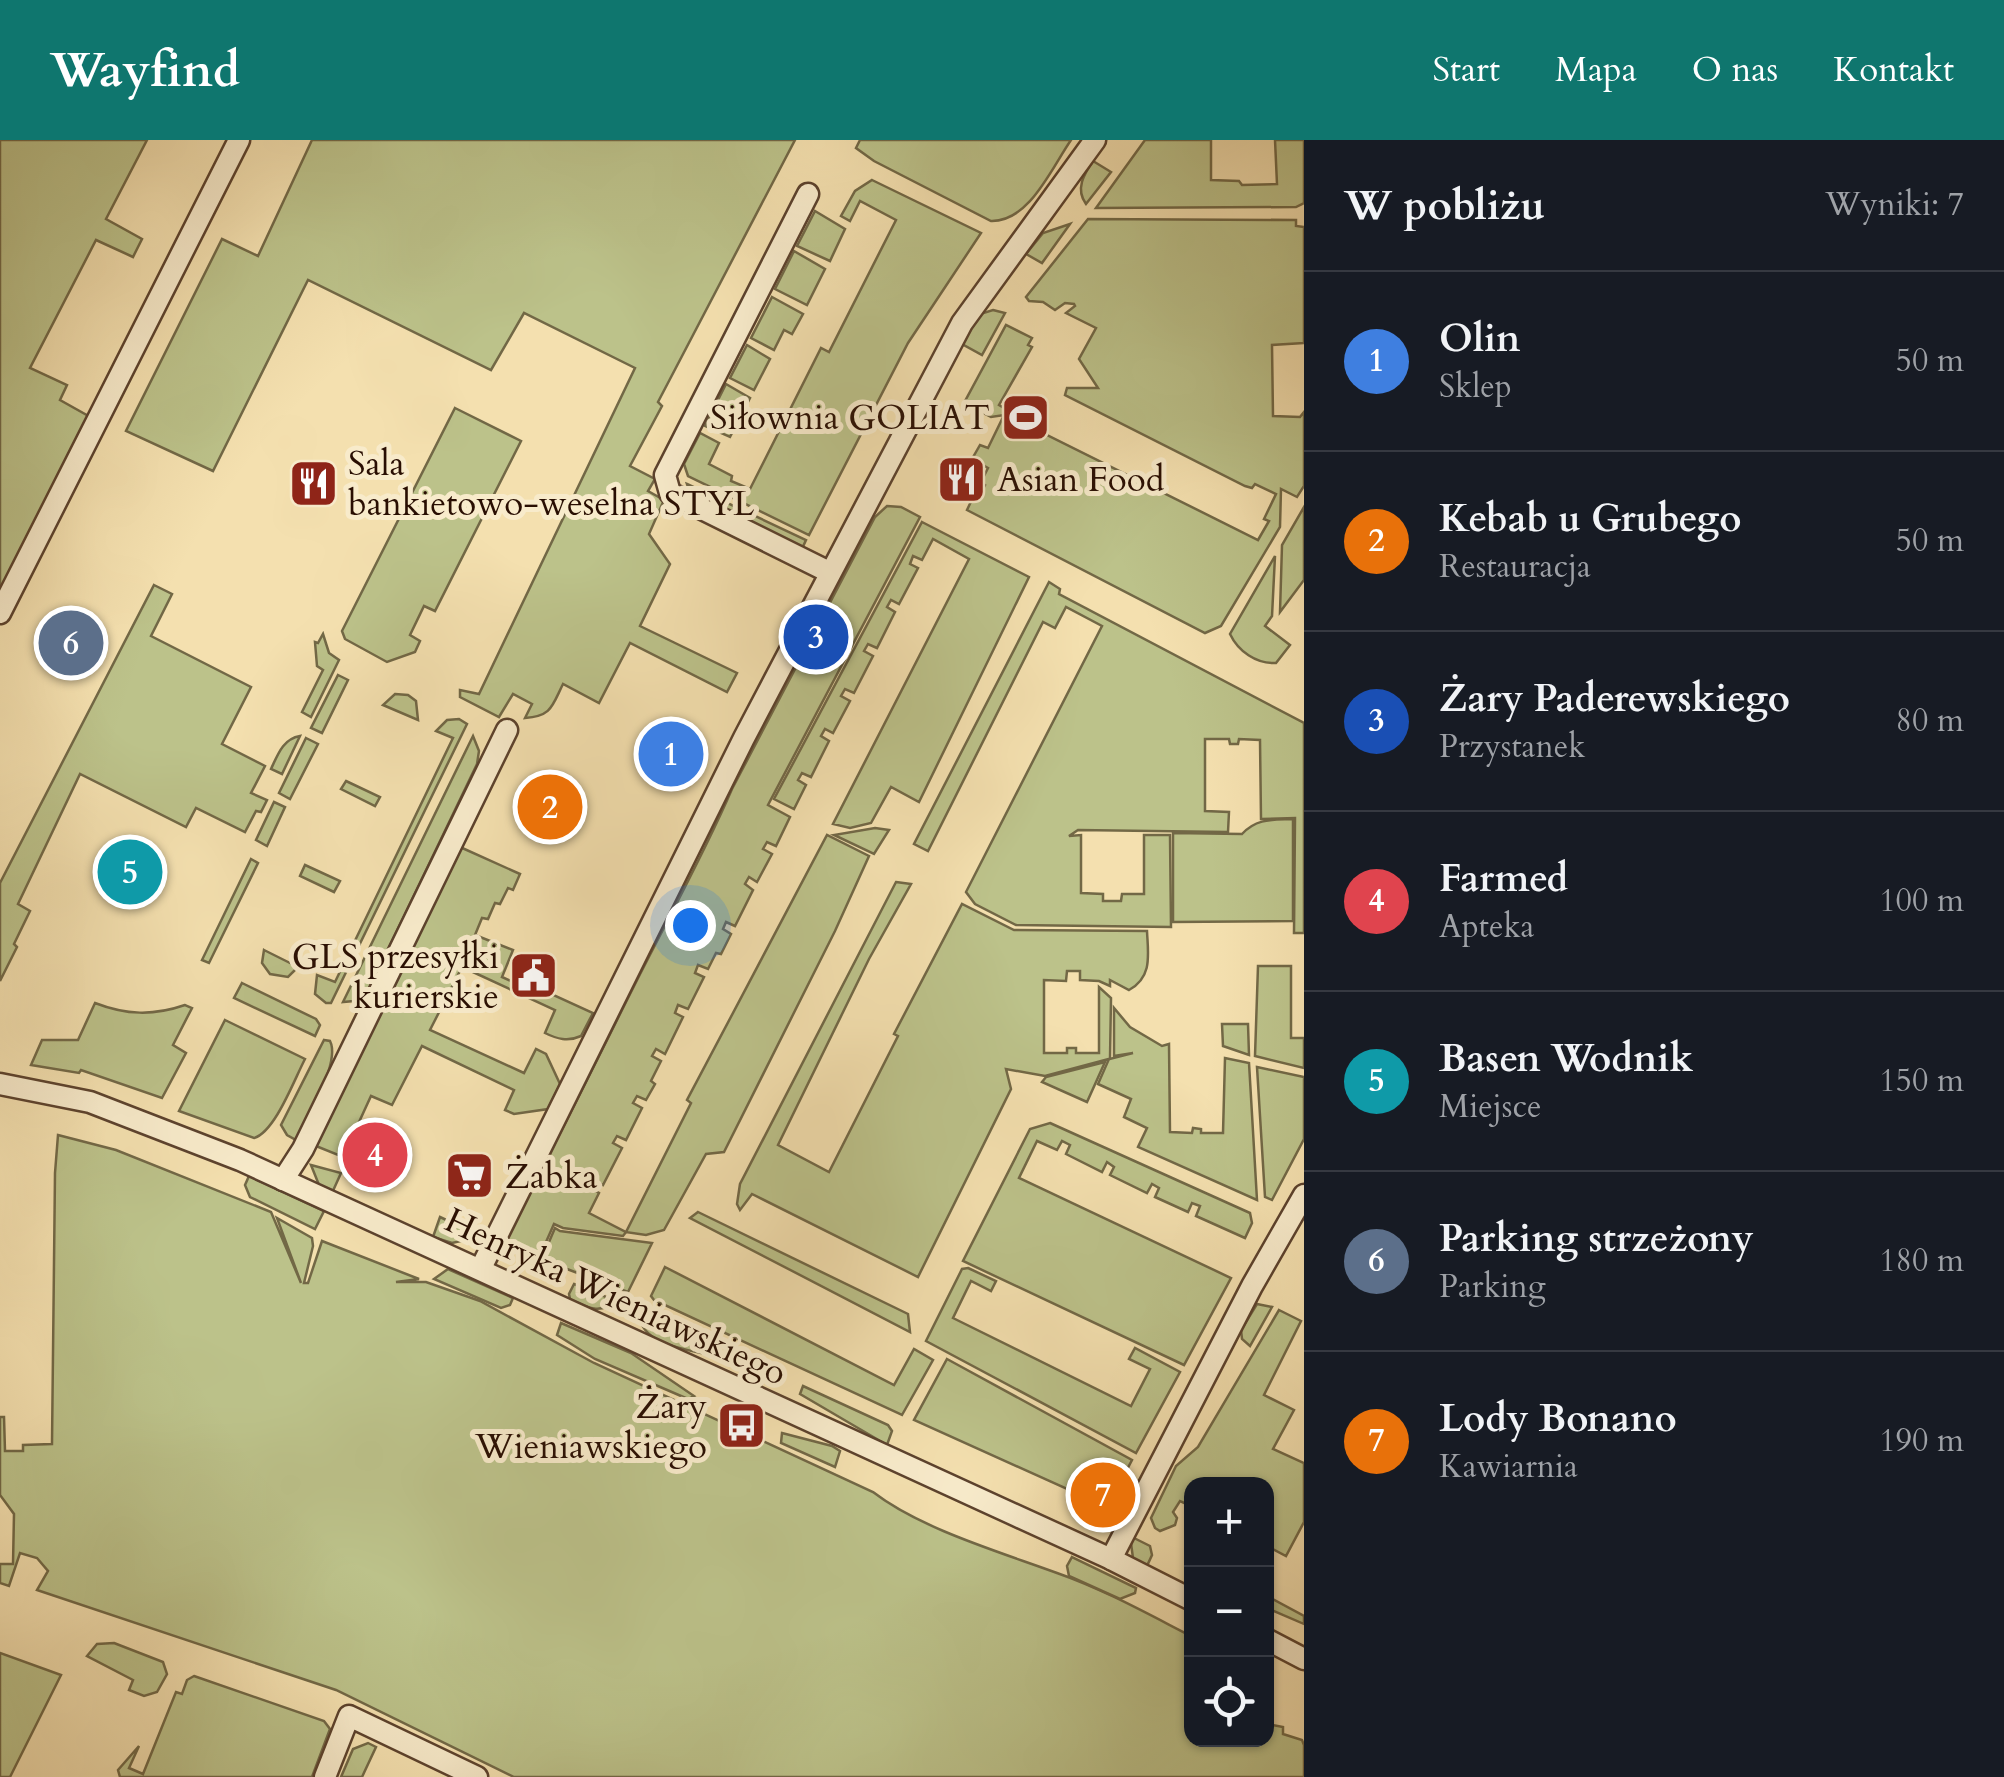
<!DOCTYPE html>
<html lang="pl">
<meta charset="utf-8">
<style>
:root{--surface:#171b24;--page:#20242c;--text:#f1f3f6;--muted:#9ea1a6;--line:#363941;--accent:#0f766e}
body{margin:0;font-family:Cardo,serif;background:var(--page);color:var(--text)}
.controls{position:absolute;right:30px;bottom:30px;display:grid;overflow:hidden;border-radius:20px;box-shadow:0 2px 8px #0004}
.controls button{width:90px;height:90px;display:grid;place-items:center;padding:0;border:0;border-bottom:2px solid var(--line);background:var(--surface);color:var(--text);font:50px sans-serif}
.you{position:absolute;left:690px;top:785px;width:35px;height:35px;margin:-25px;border:8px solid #fff;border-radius:50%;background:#1a73e8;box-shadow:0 0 0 15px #1a73e833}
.badge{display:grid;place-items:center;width:65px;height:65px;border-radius:50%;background:var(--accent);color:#fff;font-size:32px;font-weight:700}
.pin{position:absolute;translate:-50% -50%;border:5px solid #fff;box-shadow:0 2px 10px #0006}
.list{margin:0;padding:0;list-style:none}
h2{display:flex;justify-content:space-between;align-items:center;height:130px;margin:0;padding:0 40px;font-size:42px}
h2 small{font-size:32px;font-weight:400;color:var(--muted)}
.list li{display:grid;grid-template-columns:65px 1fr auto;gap:30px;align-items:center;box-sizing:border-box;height:180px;padding:0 40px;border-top:2px solid var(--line)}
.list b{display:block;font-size:38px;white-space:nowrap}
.list p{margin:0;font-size:32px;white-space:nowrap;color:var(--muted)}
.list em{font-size:32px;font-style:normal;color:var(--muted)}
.icon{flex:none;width:55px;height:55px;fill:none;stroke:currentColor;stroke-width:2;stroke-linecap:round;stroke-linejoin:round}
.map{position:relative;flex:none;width:1304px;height:1637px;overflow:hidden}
header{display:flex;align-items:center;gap:60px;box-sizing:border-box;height:140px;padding:0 50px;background:var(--accent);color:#fff}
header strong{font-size:48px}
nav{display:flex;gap:55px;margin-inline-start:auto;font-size:35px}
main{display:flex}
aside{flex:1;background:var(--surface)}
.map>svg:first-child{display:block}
.green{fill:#bcc28a;stroke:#726846;stroke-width:2.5}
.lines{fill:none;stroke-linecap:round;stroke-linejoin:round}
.minor-casing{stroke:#5c422d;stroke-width:25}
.minor{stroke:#f8ebcb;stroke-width:20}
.labels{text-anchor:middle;stroke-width:10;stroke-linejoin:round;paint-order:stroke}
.poi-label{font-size:35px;fill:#290e02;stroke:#f8ebcb;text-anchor:end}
.street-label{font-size:35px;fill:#290e02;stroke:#f8ebcb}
</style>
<header>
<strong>Wayfind</strong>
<nav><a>Start</a><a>Mapa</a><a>O nas</a><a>Kontakt</a></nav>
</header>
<main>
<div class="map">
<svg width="1304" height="1637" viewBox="0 0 1304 1637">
<rect width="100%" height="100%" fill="#f4e0af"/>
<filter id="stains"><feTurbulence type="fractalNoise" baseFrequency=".002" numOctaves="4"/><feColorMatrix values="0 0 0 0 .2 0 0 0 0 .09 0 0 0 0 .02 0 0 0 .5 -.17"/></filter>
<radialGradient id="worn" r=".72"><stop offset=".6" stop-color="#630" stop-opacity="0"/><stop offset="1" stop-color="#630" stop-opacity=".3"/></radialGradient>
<g class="green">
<polygon points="0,0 147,0 106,79 142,99 133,117 96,100 30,228 67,245 60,260 92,278 0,459"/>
<path d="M 312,0 L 795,0 L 658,262 L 662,266 L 630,326 L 655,339 L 648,351 L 664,360 L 649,394 L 670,424 L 640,486 L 737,533 L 727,552 L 630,503 L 599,563 L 563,544 C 552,566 552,576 525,578 L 532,564 L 513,554 L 499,577 L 460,557 L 460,550 L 479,554 L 635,228 L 524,173 L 491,230 L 308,140 L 213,331 L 126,291 L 222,99 L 258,116 Z"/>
<path d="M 860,0 L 1071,0 C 1051,29 1029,82 991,81 L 874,21 L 856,8 Z"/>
<polygon points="1145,0 1211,0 1211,40 1239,41 1242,45 1277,44 1275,0 1304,0 1304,63 1296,67 1096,68"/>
<path d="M 1093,21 L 1111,32 L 1086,64 C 1075,49 1084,34 1093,21 Z"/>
<polygon points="872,40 981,93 908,203 809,395 688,336 684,324 700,293 719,303 709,324 732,336 731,341 750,349 821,208 829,212 896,80 860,61 850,81 841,76 855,51"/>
<polygon points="815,71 845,89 830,121 797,106"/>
<polygon points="1088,79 1296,80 1296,86 1304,87 1304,203 1272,205 1273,276 1300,277 1304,272 1304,346 1297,357 1281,349 1280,387 1221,486 1205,493 967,370 976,351 981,353 985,345 981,342 988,328 972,319 980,305 988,308 1004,275 991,277 964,263 1006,185 1032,198 1028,205 1032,207 999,265 1018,276 1017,280 1258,400 1269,381 1264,379 1276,354 1255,344 1252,348 1245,346 1065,255 1067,248 1098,248 1079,219 1096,188 1066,173 1075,166 1074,164 1065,163 1055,170 1043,162 1029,161 1026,157"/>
<polygon points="1070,84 1042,123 1026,114 1043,93"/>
<polygon points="794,111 825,129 807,165 775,149"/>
<polygon points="772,157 803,174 792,194 784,190 774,210 751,198"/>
<polygon points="993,170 1005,173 982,215 962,204 980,174"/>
<polygon points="747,205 770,219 754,250 730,238"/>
<polygon points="726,244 750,258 730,297 705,286"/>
<polygon points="455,268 521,301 435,471 424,466 410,495 420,501 415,512 387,522 345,499 342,491"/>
<polygon points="687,344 806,400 800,413 691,356"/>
<path d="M 887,366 L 901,367 L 920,377 L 768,665 L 790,677 L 776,706 L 767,702 L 763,709 L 772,714 L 757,742 L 749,737 L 745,744 L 753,750 L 735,786 L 726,782 L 723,789 L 731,794 L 721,814 L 716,813 L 708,829 L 698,825 L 695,833 L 704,837 L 688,869 L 678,865 L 675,873 L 683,877 L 665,914 L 656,909 L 652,916 L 661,921 L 651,941 L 655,944 L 646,960 L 637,956 L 633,963 L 642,968 L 626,1000 L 617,996 L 613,1003 L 622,1008 L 603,1045 L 595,1041 L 591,1048 L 599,1053 L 589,1073 L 626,1092 L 691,963 L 687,960 L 827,695 L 869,716 L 835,791 L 724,1012 L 706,1014 L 664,1090 L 646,1095 L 626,1092 L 623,1096 L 563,1088 L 554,1084 L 539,1118 L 505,1098 C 548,1019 587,940 627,860 C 662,789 701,721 732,649 L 875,377 Z"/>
<polygon points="1304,367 1304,440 1280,472 1282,405"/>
<polygon points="922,382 1029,437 919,662 891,647 871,683 850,688 833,684 969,419 933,399 922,420 913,416 910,424 918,428 899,464 891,460 887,467 895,472 877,508 868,504 864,511 873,516 854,553 845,549 841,556 850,561 833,593 825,589 821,596 829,601 811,637 802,633 798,640 806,645 794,669 774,659"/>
<path d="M 1275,416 L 1272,476 L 1265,486 L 1290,505 L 1276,523 C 1256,524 1238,511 1230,494 Z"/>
<polygon points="1049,442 1060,449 1059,454 1304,583 1304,793 1294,793 1295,678 1261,679 1260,600 1239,599 1238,604 1230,604 1229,599 1205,599 1205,671 1229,672 1228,692 1078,690 1069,696 1081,695 1081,753 1103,754 1103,761 1121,761 1122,754 1144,754 1144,695 1170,695 1171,787 1016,785 975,764 966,752 1102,486 1066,467 1055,488 1043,482 928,711 914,704"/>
<polygon points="154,445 172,454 151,496 251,547 222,604 265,626 251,653 267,660 261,672 256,671 245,692 196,668 186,687 80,634 18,764 30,771 14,804 17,807 0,841 0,743"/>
<polygon points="323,494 329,513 339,520 311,577 302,572 323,530 317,526 315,502 318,503"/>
<polygon points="338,535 348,540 322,593 311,588"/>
<polygon points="395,554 408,555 416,561 418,580 383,565"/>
<polygon points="459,579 467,584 331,863 326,863 315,854 317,835 335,842 453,598 436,591 447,580"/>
<path d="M 300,596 L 282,634 L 271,629 C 278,614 283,599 300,596 Z"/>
<polygon points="473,596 479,611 477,624 370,847 354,861 343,862"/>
<polygon points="306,598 318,604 290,659 279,653"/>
<polygon points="346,641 380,657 375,666 341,649"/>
<polygon points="274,662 285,667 267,706 256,700"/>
<path d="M 1293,679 L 1293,781 L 1173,782 L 1173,693 L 1242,694 C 1257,678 1272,680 1293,679 Z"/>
<polygon points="875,688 889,690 874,714 834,695"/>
<path d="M 460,707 L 520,734 L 513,750 L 508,748 L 500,764 L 495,763 L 488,779 L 482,778 L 475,795 L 513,810 L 502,837 L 520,845 L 523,841 L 593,873 L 581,896 C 568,902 557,899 545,893 L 555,870 L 462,827 L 430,890 L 524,933 L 536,909 L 546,914 L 560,944 L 548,969 L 514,974 L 505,970 L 514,950 L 422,906 L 392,965 L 371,956 L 343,1017 L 316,1006 Z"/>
<polygon points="251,719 258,723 209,823 202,820"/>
<polygon points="305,725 340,741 334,752 300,736"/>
<path d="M 896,742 L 911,744 L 869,819 L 778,1005 L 829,1032 L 898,896 L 894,894 L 962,764 L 1014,790 L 1147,791 C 1148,814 1153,837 1129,850 L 1110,840 L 1110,846 L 1099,841 L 1080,840 L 1080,831 L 1067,831 L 1066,841 L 1044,840 L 1044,913 L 1067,913 L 1067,908 L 1076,908 L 1076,913 L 1099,913 L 1099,847 L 1111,858 L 1110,919 L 1133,913 L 1114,916 L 1114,868 L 1130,887 L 1162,906 L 1169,904 L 1170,992 L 1192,993 L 1193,988 L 1201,989 L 1201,993 L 1223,993 L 1225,918 L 1249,923 L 1257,1060 L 1138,1007 L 1147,988 L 1124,977 L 1131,959 L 1098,944 L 1109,919 L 1045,936 L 1006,929 L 1011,949 L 918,1137 L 752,1054 L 740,1070 L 737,1064 L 740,1044 Z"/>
<polygon points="264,810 298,827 288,837 270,834 262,823"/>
<polygon points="1258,826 1291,826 1291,898 1304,898 1304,928 1255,916"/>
<polygon points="242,843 316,879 320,885 315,896 234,858"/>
<path d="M 95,863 C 126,875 153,876 185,865 L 192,868 L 173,905 L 186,913 L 162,958 L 81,930 L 79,933 L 31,925 L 42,900 L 78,900 Z"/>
<path d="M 225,880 L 305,919 C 294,940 275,992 254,998 L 179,971 Z"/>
<polygon points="1222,884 1248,884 1249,915 1223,906"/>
<path d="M 324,900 L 330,901 C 341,923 307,977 296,1000 L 287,995 L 281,985 Z"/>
<polygon points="1105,922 1087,962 1042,942 1046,937"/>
<polygon points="1257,927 1304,937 1304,999 1272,1060 1265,1057"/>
<polygon points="1050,983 1250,1073 1252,1083 1245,1098 1196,1076 1200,1066 1192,1063 1188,1072 1155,1057 1159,1048 1152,1044 1147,1053 1110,1035 1114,1027 1107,1022 1102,1032 1066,1014 1070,1005 1062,1001 1057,1010 1037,1001 1019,1038 1231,1138 1184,1225 963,1121 1030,989"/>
<path d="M 58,995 L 116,1010 L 271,1072 L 301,1143 L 277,1078 L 312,1098 L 313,1106 L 304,1143 L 308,1143 L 322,1101 L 419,1139 L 396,1142 L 426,1142 L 480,1161 L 594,1223 L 873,1352 C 921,1389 1000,1412 1057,1433 C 1103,1449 1148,1474 1191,1496 L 1192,1600 L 1266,1600 L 1267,1584 L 1283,1587 L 1283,1594 L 1302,1600 L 1304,1605 L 1304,1637 L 514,1637 L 336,1550 L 37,1450 L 48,1431 L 37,1418 L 20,1413 L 9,1446 L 0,1443 L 0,1424 L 13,1424 L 14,1374 L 0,1355 L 0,1277 L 4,1277 L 5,1311 L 23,1311 L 23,1305 L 52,1304 L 55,1033 Z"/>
<polygon points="311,1025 341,1033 332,1053 319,1045"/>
<polygon points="249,1036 324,1071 315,1089 250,1057 245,1045"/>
<polygon points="698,1072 908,1174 910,1192 690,1078"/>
<polygon points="440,1077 476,1094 475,1098 452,1103 433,1097"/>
<polygon points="555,1088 560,1091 652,1103 628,1152 567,1129 543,1116"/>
<polygon points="665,1127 894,1245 914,1209 933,1220 902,1275 654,1160 651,1156"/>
<polygon points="968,1128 996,1141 991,1151 971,1141 953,1178 1131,1266 1150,1229 1129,1219 1135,1208 1180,1232 1136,1313 926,1201 962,1129"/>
<polygon points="448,1129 513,1158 510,1165 501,1168 434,1139"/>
<path d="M 574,1144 L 616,1161 C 600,1175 586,1167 570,1159 L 569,1154 Z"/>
<polygon points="1257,1164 1272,1167 1250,1206 1242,1199 1241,1190"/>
<polygon points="1279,1170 1301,1181 1264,1255 1294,1270 1273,1309 1304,1323 1304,1382 1286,1416 1267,1406 1266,1344 1192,1344 1191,1366 1180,1361 1173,1372 1177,1378 1175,1385 1160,1391 1155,1388 1151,1378 1176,1326 1198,1307"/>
<path d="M 643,1175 L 715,1204 L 714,1216 C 691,1210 647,1206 640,1180 Z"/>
<polygon points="561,1183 631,1213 694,1256 688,1259 595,1219 557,1195"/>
<polygon points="947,1219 1132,1320 1121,1341 1123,1357 1115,1373 1111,1371 1118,1353 1096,1344 1087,1358 914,1280"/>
<polygon points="803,1246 888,1285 892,1291 887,1305 800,1254"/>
<polygon points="782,1293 832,1306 840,1311 835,1327 781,1303"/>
<polygon points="1130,1396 1150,1406 1152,1415 1146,1428 1133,1418"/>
<polygon points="1072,1417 1136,1448 1135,1453 1120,1459 1069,1436 1067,1426"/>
<polygon points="1267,1456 1304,1476 1304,1484 1267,1468"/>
<polygon points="114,1503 163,1522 167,1534 157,1552 144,1556 129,1550 133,1540 87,1516 97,1504"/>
<polygon points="0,1513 61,1535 10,1637 0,1637"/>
<polygon points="194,1536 324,1581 330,1589 312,1637 120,1637 118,1630 139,1606 129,1628 143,1634 176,1552 182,1554 187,1540"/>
<polygon points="368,1603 376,1607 362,1637 341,1637 353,1609"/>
</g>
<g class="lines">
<defs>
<g id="minor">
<polyline points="808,54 665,335 670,353 829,432"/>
<polyline points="0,473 239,0"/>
<polyline points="0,944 90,962 240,1020 1111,1419 1192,1460"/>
<polyline points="283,1040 303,1009 507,590"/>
<polyline points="481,1128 744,598 962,183 1095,0"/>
<polyline points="1111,1419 1252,1146 1304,1055"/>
<polyline points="1266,1499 1304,1519"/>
<polyline points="325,1637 349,1576 477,1637"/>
</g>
</defs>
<use href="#minor" class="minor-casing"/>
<use href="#minor" class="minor"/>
</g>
<defs>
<symbol id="stadium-square" viewBox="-11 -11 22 22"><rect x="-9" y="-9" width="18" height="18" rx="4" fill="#8f2418" stroke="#f8ebcb"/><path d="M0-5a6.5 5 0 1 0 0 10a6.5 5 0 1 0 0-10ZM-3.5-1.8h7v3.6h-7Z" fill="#fff"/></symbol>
<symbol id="restaurant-square" viewBox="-11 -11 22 22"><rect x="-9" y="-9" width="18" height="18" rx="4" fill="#8f2418" stroke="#f8ebcb"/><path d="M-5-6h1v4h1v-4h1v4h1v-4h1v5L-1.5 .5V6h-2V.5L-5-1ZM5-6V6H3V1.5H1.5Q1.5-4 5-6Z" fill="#fff"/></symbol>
<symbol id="civic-square" viewBox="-11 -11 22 22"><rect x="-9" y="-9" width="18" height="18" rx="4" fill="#8f2418" stroke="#f8ebcb"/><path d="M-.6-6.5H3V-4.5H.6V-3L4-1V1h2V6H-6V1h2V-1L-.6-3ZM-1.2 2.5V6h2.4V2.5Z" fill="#fff"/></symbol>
<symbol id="supermarket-square" viewBox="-11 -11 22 22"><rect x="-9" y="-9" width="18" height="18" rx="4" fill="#8f2418" stroke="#f8ebcb"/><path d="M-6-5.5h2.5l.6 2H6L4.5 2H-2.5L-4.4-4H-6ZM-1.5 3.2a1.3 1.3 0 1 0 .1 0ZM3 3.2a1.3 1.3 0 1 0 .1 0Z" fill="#fff"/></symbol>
<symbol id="bus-square" viewBox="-11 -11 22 22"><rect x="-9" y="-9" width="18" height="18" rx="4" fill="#8f2418" stroke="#f8ebcb"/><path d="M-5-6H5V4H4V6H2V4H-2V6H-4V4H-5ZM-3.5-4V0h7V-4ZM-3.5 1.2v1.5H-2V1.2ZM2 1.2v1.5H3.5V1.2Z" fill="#fff"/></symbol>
</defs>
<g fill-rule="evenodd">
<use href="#stadium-square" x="998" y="250" width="55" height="55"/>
<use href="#restaurant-square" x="934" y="312" width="55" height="55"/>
<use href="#restaurant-square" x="286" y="316" width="55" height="55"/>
<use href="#civic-square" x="506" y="808" width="55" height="55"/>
<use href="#supermarket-square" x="442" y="1008" width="55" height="55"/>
<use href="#bus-square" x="714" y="1258" width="55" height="55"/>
</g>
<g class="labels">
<g class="poi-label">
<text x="990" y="289">Siłownia GOLIAT</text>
<text x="348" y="335" text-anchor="start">Sala<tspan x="348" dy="40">bankietowo-weselna STYL</tspan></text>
<text x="997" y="351" text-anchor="start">Asian Food</text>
<text x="499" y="828">GLS przesyłki<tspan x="499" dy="40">kurierskie</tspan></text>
<text x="505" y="1048" text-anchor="start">Żabka</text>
<text x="707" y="1278">Żary<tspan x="707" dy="40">Wieniawskiego</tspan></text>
</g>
<g class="street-label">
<text transform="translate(616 1156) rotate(25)" y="12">Henryka Wieniawskiego</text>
</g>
</g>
<rect width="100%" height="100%" filter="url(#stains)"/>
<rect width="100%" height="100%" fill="url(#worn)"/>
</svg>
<div class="controls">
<button>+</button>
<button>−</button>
<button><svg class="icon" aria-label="locate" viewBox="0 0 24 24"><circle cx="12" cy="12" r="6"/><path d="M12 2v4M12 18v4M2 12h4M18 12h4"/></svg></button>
</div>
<div class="you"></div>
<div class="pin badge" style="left:671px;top:614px;background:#3f7fe0">1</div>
<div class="pin badge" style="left:550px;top:667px;background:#e8710a">2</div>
<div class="pin badge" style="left:816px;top:497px;background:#1a4fb4">3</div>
<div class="pin badge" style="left:375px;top:1015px;background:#e0444e">4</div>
<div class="pin badge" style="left:130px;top:732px;background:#0f9aa8">5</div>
<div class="pin badge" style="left:71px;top:503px;background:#5c6f8a">6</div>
<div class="pin badge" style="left:1103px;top:1355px;background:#e8710a">7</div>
</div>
<aside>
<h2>W pobliżu<small>Wyniki: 7</small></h2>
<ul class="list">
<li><span class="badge" style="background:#3f7fe0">1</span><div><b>Olin</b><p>Sklep</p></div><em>50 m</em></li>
<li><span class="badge" style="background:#e8710a">2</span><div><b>Kebab u Grubego</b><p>Restauracja</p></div><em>50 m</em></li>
<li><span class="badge" style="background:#1a4fb4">3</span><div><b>Żary Paderewskiego</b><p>Przystanek</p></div><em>80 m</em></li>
<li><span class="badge" style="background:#e0444e">4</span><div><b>Farmed</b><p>Apteka</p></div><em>100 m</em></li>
<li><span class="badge" style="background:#0f9aa8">5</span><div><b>Basen Wodnik</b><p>Miejsce</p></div><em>150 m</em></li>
<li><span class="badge" style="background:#5c6f8a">6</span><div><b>Parking strzeżony</b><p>Parking</p></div><em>180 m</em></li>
<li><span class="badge" style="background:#e8710a">7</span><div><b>Lody Bonano</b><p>Kawiarnia</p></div><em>190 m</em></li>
</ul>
</aside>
</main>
